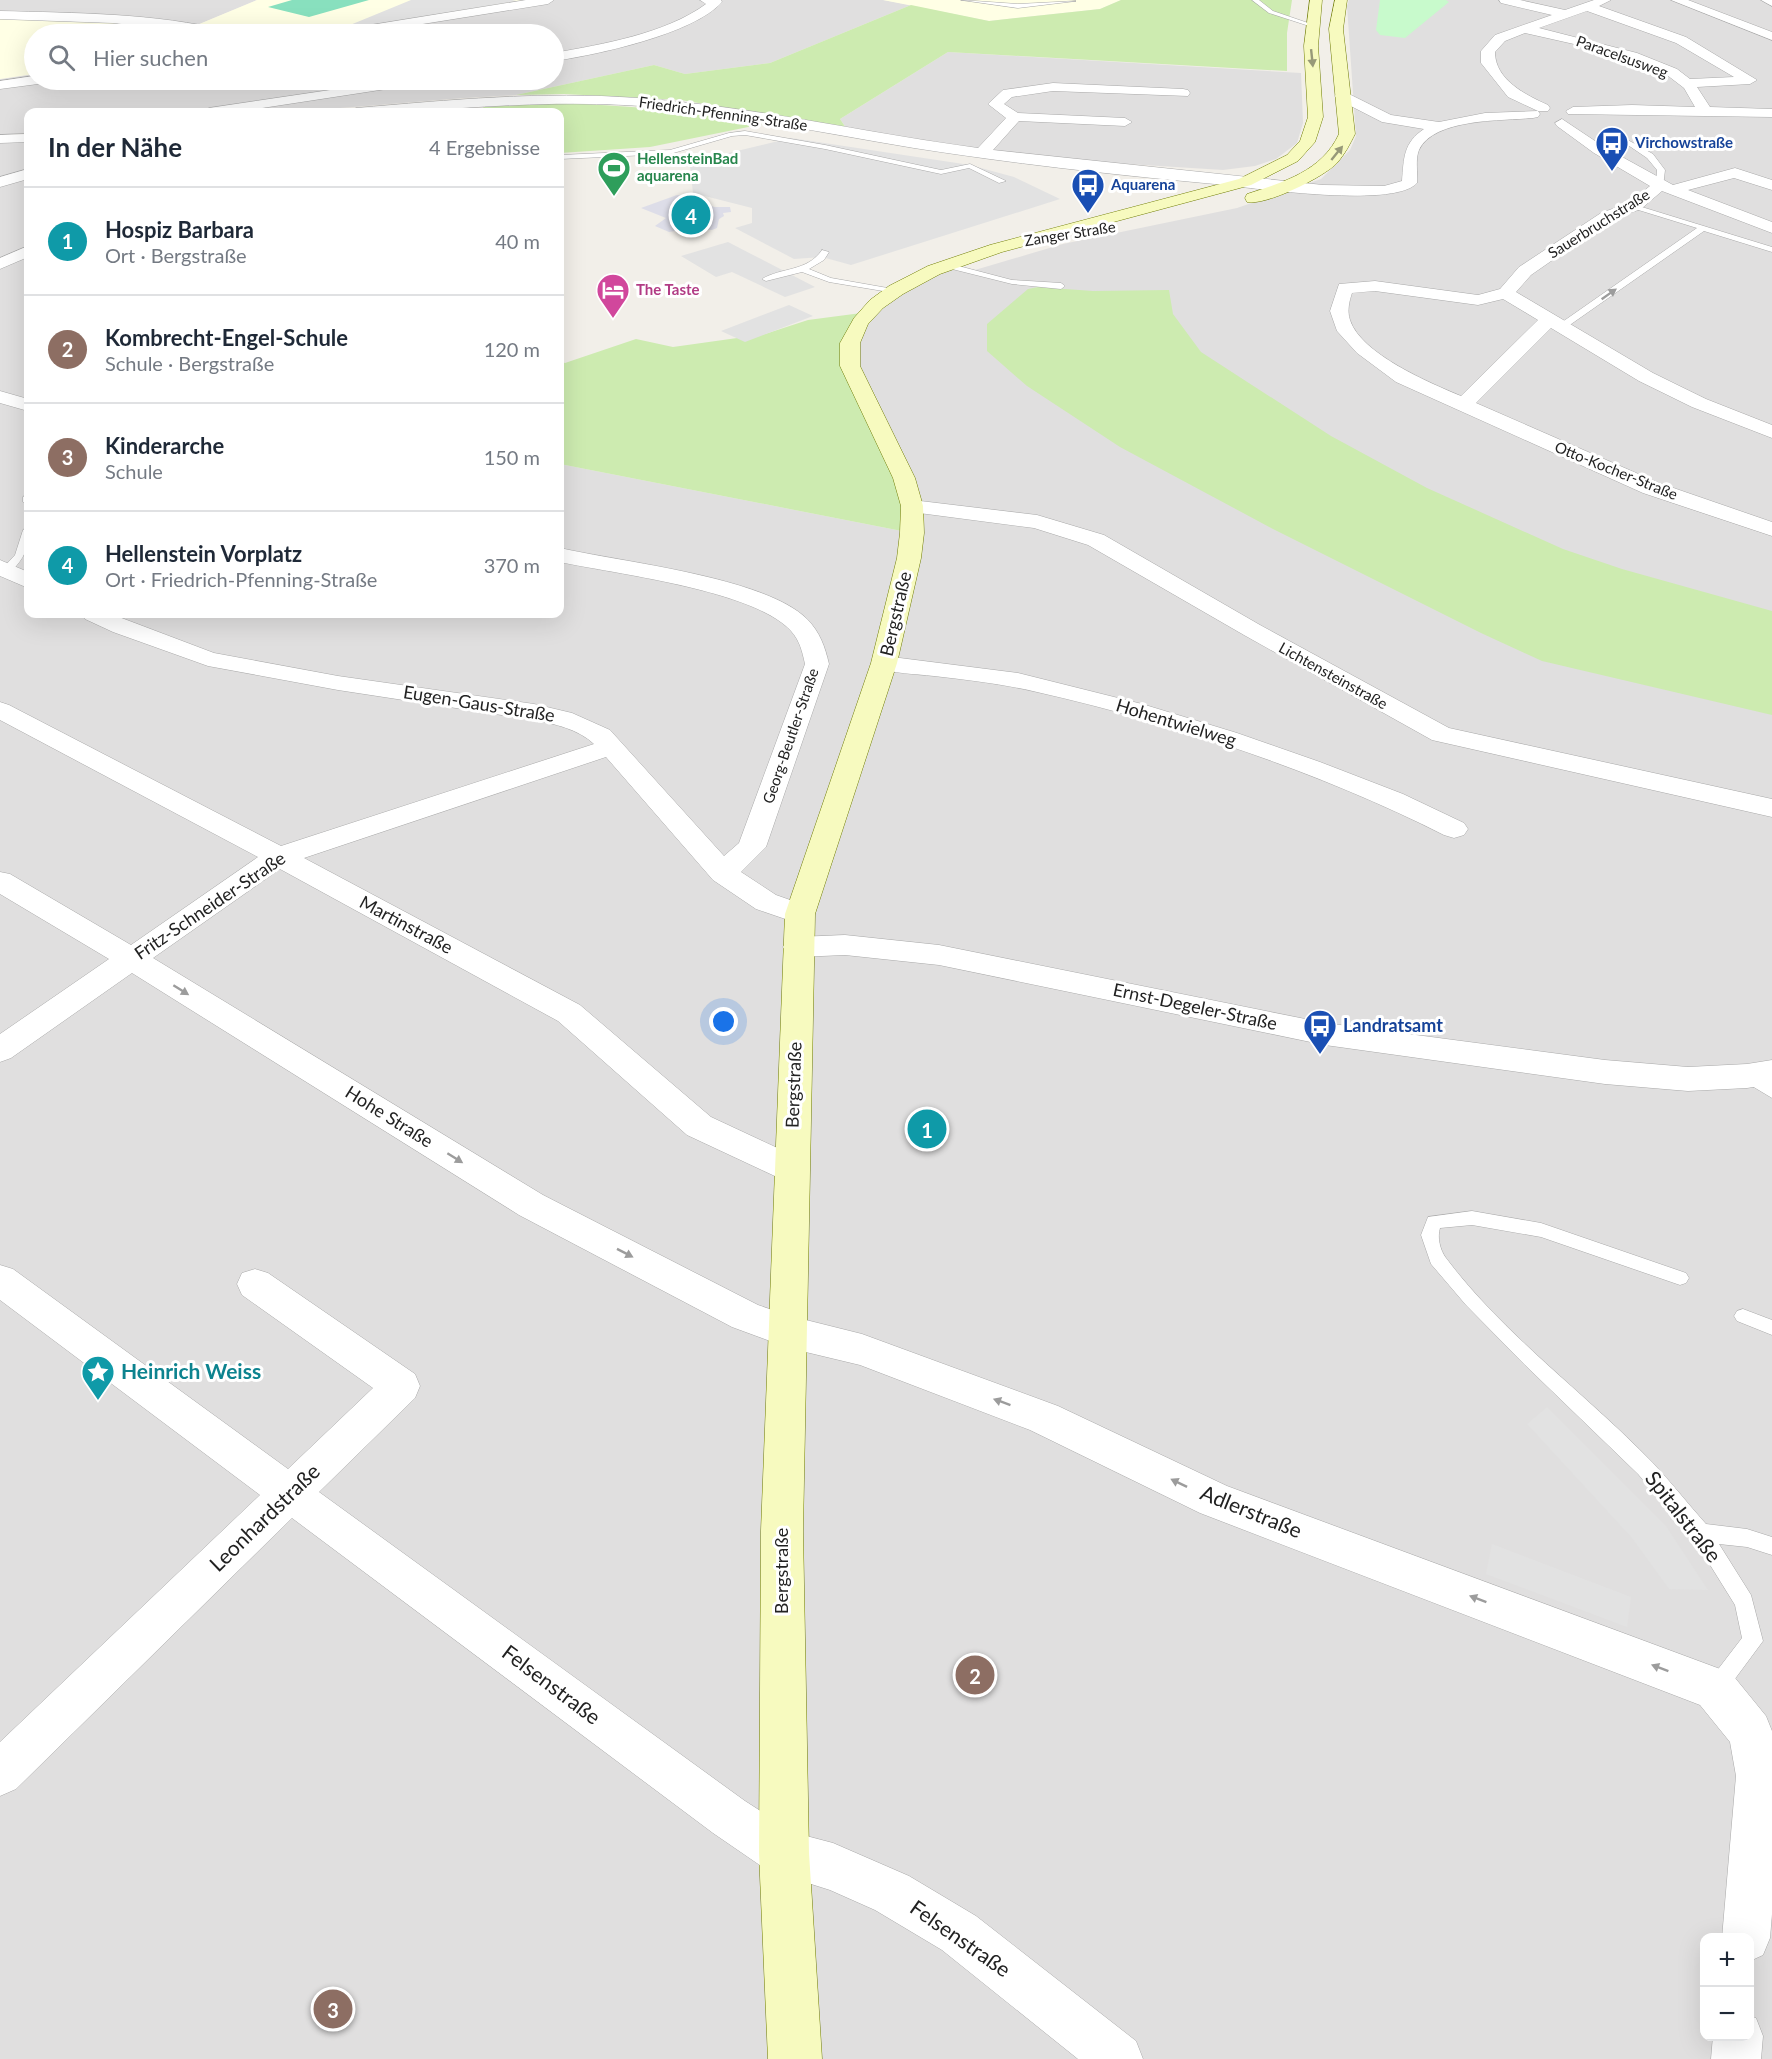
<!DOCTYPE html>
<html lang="de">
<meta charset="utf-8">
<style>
:root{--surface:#fff;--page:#f6f6f7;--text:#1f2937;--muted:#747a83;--line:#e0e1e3;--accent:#1a73e8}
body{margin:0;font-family:Lato,sans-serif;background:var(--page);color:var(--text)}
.controls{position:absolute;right:18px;bottom:18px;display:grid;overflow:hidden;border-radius:12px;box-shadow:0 6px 24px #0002}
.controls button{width:54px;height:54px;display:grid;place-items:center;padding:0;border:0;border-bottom:2px solid var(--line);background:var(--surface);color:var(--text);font:30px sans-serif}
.you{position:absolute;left:724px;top:1022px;width:21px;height:21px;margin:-15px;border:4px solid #fff;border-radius:50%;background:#1a73e8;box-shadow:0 0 0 9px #1a73e833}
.badge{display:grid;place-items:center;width:39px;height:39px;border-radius:50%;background:var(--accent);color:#fff;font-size:20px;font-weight:700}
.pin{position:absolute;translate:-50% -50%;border:3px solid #fff;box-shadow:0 2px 6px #0006}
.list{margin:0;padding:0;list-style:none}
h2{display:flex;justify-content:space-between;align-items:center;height:78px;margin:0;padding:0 24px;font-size:26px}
h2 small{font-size:20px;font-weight:400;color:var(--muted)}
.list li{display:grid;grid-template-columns:39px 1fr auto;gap:18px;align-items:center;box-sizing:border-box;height:108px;padding:0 24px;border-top:2px solid var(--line)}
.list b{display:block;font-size:22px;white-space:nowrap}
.list p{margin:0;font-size:20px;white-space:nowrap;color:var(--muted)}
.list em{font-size:20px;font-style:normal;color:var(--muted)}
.icon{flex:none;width:33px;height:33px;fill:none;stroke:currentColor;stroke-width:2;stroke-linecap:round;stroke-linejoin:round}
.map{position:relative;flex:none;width:1772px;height:2059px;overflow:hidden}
.search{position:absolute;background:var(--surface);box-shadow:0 6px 24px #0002;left:24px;top:24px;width:540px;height:66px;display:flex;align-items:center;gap:15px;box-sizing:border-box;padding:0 21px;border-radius:33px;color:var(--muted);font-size:22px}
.panel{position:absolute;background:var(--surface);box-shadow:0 6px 24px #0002;left:24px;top:108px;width:540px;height:510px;border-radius:12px}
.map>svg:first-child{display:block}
.residential{fill:#e0dfdf;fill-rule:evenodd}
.education{fill:#ffffe5}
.grass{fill:#cdebb0}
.park{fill:#c8facc}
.pitch{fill:#88e0be}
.parking{fill:#e2e2e2}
.plaza{fill:#dddde8}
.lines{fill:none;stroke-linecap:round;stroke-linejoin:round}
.lane-casing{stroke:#a9a9a9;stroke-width:1}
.street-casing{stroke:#a9a9a9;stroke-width:1}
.secondary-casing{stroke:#707d05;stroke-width:1}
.lane{fill:#fff;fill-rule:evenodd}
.street{fill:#fff;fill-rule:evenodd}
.secondary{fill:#f7fabf;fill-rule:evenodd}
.oneway{fill:#979978}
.oneway2{fill:#9c9c9c}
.labels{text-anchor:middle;stroke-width:6;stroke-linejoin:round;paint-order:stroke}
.far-street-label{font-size:15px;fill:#222;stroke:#fff}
.far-transit-label{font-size:15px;font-weight:bold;fill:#164399;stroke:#fff;text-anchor:start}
.far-leisure-label{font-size:15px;font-weight:bold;fill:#27864d;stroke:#fff;text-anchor:start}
.far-hotel-label{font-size:15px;font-weight:bold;fill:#b23c85;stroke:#fff;text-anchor:start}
.street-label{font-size:18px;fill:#222;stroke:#fff}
.transit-label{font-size:18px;font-weight:bold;fill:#164399;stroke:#fff;text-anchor:start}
.near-culture-label{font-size:21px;font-weight:bold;fill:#0d838f;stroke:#fff;text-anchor:start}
.near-street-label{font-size:21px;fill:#222;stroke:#fff}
</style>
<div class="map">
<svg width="1772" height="2059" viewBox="0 0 1772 2059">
<rect width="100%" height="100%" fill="#f2efe9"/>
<g class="residential">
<polygon points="0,0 257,0 197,25 0,17"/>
<polygon points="523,0 883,0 911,5 770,63 685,74 654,65 516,95 463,98 291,112 28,112 28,133 0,135 0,79 34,74 34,80 554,80 554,34 318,34"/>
<path d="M 1349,0 L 1772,0 L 1772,2059 L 0,2059 L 0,139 L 28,138 L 28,614 L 560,614 L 560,464 L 912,533 L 850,366 L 869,312 L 946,262 L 975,270 L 1063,244 L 1237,208 L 1321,179 L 1350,150 L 1356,136 L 1347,6 ZM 1704,1938 L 1750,1938 L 1750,2036 L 1704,2036 Z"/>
<polygon points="948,52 1301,73 1303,123 1297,143 1276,159 1255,166 1223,170 1111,163 990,150 846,128 840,119"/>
</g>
<g class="education">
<polygon points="257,0 523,0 318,34 34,34 34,74 0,79 0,17 197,25"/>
<polygon points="883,0 1121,0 1100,9 989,21"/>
</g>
<g class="grass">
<polygon points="1121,0 1292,0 1287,33 1287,71 948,52 840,119 846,128 681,100 564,94 516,95 654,65 685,74 770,63 911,5 989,21 1100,9"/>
<path d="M 557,103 C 629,105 691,112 763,124 L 650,147 L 560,153 L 560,112 L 477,112 L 484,107 Z"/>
<polygon points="1038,287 1093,291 1169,290 1173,314 1201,352 1331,436 1427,488 1563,549 1622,569 1772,611 1772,715 1542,661 1481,633 1273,529 1120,447 1027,386 987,351 987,324 1028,289"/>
<polygon points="869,312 847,350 895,459 912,533 560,464 560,361 565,363 636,339 673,347 765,334 808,320"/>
</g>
<polygon class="park" points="1380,0 1446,0 1449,2 1405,38 1380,35 1376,30"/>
<polygon class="pitch" points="292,0 369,0 309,17 268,7"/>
<g class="parking">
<polygon points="411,0 512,0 517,1 333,32"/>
<polygon points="791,138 970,165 1014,177 1060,199 851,265 822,257 794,259 735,228 752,223 752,208 693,193 690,166 716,156"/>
<polygon points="728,242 815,287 785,297 732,272 716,277 681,256"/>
<polygon points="789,305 813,316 745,342 721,331"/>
<polygon points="1547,1407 1666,1526 1708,1590 1669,1589 1632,1538 1527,1424"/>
<polygon points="1492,1544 1631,1597 1627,1627 1486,1574"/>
</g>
<polygon class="plaza" points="677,195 694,197 714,207 730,207 731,212 723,213 724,216 719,219 717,228 712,230 693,228 669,232 655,226 666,218 641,208"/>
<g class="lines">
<defs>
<g id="lane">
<polygon points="961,0 1018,4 1076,1 1018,8"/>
<polygon points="1252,0 1259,0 1273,11 1314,25 1309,26 1269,13"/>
<polygon points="745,131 825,145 941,170 970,164 1006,181 999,183 969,168 941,174 825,149 745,135 732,136 670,154 560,159 560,155 670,150 729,133"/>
<polygon points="1622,139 1626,139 1653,154 1665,170 1663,187 1656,185 1657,170 1647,158 1622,141"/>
<polygon points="1632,204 1772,247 1772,252 1704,231 1564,329 1558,329 1558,325 1697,228 1632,208"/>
<path d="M 822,250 L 829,252 L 824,260 L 809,269 L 831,278 L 899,290 L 895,293 L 829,282 L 802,272 L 766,281 L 762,279 C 782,267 807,272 822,250 Z"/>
<polygon points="947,263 1012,280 1061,283 1065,286 1061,289 1012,284 944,267 944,263"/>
<polygon points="28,494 28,505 23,502 23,497"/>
<path d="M 28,527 C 30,548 24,558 10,573 L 2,573 L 2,569 L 15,555 L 23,530 Z"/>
<polygon points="1747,1070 1772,1084 1772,1098 1742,1080 1739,1076 1742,1072"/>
<path d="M 1472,1211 L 1541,1223 L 1686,1273 L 1689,1278 L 1686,1283 L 1680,1285 L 1541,1237 L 1472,1225 L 1440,1228 C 1437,1237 1440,1250 1446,1258 C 1504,1335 1585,1393 1652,1462 C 1671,1482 1688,1504 1706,1524 L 1747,1529 L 1772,1537 L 1772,1555 L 1747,1547 L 1719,1544 L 1751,1595 L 1763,1641 L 1723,1695 L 1716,1698 L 1709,1695 L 1706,1688 L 1709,1681 L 1742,1638 L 1735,1605 L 1694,1539 L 1638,1474 L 1524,1364 L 1466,1305 L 1431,1264 L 1421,1235 L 1428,1217 Z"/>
<polygon points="1743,1309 1772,1320 1772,1335 1737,1321 1734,1316 1737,1311"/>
</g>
<g id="street">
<polygon points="526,0 554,0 548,4 360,34 334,34 340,30"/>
<path d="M 700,0 L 721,0 L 722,2 C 694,34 596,55 554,61 L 554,53 C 603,44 665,34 706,4 Z"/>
<path d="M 1499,0 L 1520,0 L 1565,10 L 1594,0 L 1611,0 L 1599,6 L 1686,37 L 1757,80 L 1750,84 L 1697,87 L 1710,107 L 1772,109 L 1772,117 L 1568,114 L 1566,111 L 1573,107 L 1632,105 L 1695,107 L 1684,88 L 1667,75 L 1605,51 L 1525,33 L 1505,41 L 1495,52 C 1495,80 1526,95 1548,105 L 1550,108 L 1548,111 L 1538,111 L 1540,114 L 1538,117 L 1533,118 C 1503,121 1434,118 1419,150 C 1415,160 1418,173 1417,183 C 1393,210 1243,186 1204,183 C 1107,174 1010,163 914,148 C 823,133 733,114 641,106 C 582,102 522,104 462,108 C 425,110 386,116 349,112 L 356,108 C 449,100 543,91 637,98 C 752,106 864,133 978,148 L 1006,118 L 988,104 L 1003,90 L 1053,83 L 1183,89 L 1188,90 L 1190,93 L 1188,96 L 1053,91 L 1012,97 L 1004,104 L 1018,113 L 1125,118 L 1132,122 L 1125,126 L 1019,121 L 993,150 L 1323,185 L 1384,186 L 1402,181 C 1404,158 1403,143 1424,129 L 1382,122 L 1337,99 L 1335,96 L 1337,93 L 1347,93 L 1391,115 L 1439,122 L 1485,113 L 1538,111 L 1508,97 L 1481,63 L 1481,51 L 1495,35 L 1552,15 L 1501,3 ZM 1587,11 L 1676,43 L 1734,77 L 1690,79 L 1677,69 L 1637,53 L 1539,28 Z"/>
<polygon points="1671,0 1688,0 1772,32 1772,40"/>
<polygon points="1761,0 1772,0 1772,6"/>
<path d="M 0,11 C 76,13 154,13 229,31 L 230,34 L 208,34 L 113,23 L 0,19 Z"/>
<polygon points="34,76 34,80 45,80 38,84 0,89 0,81"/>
<polygon points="398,80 426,80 419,84 236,112 202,112 209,108"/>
<path d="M 1562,119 L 1604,147 L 1673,185 L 1735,168 L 1772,180 L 1772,190 L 1734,178 L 1688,190 L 1772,222 L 1772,233 L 1662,191 L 1641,209 L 1613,219 L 1577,243 L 1531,275 L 1516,292 L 1653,373 L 1706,399 L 1772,425 L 1772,438 L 1692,407 L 1639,381 L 1551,328 L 1476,403 L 1659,483 L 1772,522 L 1772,536 L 1643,493 L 1396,382 L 1357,353 L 1337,331 L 1330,311 L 1339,284 L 1375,281 L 1478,295 L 1500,289 L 1519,267 L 1601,213 L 1629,203 L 1650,186 L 1594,153 L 1557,126 L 1555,123 ZM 1375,291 L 1478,305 L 1503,299 L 1538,320 L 1461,396 C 1430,383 1361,354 1350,320 C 1347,311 1349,302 1352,293 Z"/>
<polygon points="28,134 28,142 0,143 0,135"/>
<polygon points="28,169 28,179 0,187 0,177"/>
<polygon points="28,246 28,257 0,269 0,258"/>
<polygon points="0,391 28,399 28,411 0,403"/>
<polygon points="912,500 1037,515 1104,535 1260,625 1449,728 1772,799 1772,817 1432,740 1244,635 1088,545 1034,528 904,511 901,506 904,501"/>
<path d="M 560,548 C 621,562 765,577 807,619 C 820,632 825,647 829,664 L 766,847 L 741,872 L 776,895 L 810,907 L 815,914 L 810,921 L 800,924 L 756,909 L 713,880 L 606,757 L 304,858 L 580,1005 L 711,1117 L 803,1160 L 808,1169 L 803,1178 L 791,1182 L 779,1178 L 687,1135 L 558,1021 L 280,869 L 153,958 L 543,1195 L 758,1305 L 790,1316 L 862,1334 L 1058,1406 L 1227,1486 L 1731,1673 L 1766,1716 L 1772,1731 L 1772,1914 L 1770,1938 L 1763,1955 L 1750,1961 L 1750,1938 L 1722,1938 L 1736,1776 L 1730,1742 L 1700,1705 L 1200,1513 L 1030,1430 L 860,1365 L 789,1348 L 732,1327 L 519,1215 L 132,973 L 11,1058 L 0,1062 L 0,1034 L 109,959 L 0,894 L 0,872 L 10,874 L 131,945 L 258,857 L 0,720 L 0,702 L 9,705 L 281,846 L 594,744 C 578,729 555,724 534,720 L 338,690 L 208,666 L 113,632 L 85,619 L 82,614 L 111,614 L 214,653 L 338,676 L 534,704 L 572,713 L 610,730 L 724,856 L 739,843 L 805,664 C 802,651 800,641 791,631 C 754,590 616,574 560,562 Z"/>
<polygon points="0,560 28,572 28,588 0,576"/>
<path d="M 884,656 L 1018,673 L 1142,704 L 1237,733 L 1320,762 L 1403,794 L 1464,823 L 1468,829 L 1464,835 L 1454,838 L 1444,835 C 1322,773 1171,722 1037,692 C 1003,684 969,680 934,676 C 914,674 894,673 875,668 L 872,663 L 875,658 Z"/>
<polygon points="845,935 939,945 1325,1023 1605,1060 1688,1067 1747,1064 1772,1060 1772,1084 1747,1088 1688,1091 1605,1084 1325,1045 939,965 845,955 798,957 787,954 783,947 787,940 798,937"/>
<polygon points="0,1265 13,1269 288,1469 373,1388 242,1295 237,1284 242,1273 255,1269 268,1273 415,1374 420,1386 415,1398 319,1492 745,1801 795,1833 833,1843 909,1876 976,1916 1136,2041 1143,2059 1078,2059 942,1950 875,1910 830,1890 767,1870 713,1833 292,1518 16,1789 0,1796 0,1742 260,1495 0,1300"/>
<polygon points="1750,2016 1756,2018 1763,2036 1761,2059 1711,2059 1713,2036 1750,2036"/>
</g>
<g id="secondary">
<polygon points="1310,0 1322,0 1318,46 1323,117 1315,142 1298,161 1251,185 1002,252 940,274 903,294 883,308 868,324 860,343 860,366 915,478 923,506 924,533 921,558 897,663 815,914 803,1531 809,1853 822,2059 768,2059 759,1853 761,1531 785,914 871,663 897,558 900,533 901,506 893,478 840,366 840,343 854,318 870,300 889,286 928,266 990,245 1239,179 1287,155 1300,141 1308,117 1304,46"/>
<path d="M 1335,0 L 1347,0 L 1343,29 L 1355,134 C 1350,144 1345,154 1337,163 C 1324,177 1266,206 1247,202 L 1245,198 L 1247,194 C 1284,182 1322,171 1339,134 L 1329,29 Z"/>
</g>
</defs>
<use href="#lane" class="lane-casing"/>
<use href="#street" class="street-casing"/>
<use href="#secondary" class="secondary-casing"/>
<use href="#lane" class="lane"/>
<use href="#street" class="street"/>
<use href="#secondary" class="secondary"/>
</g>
<defs><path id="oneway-solid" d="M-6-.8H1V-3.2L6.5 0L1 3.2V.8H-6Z" transform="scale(1.5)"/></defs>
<g class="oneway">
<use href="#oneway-solid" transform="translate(1312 58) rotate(84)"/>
<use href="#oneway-solid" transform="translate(1337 153) rotate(-51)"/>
</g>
<g class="oneway2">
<use href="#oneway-solid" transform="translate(1609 294) rotate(-35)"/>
<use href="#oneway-solid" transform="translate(181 990) rotate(32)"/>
<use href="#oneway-solid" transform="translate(455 1158) rotate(32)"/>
<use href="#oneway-solid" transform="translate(625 1253) rotate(27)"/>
<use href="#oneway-solid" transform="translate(1002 1402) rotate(-160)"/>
<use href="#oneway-solid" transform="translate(1179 1483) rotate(-154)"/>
<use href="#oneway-solid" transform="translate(1478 1599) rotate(-159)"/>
<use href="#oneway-solid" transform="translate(1660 1668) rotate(-159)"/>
</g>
<defs>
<symbol id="bus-pin" viewBox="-11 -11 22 30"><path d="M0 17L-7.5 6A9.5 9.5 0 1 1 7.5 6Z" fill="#1a4fb4" stroke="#fff"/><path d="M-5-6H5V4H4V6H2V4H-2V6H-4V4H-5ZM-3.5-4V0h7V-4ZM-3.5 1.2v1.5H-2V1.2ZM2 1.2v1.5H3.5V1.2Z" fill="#fff"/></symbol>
<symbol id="stadium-pin" viewBox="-11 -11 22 30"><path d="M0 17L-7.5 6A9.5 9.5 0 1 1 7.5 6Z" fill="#2e9e5b" stroke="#fff"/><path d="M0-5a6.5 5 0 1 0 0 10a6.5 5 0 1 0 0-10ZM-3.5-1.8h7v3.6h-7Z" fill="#fff"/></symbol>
<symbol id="hotel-pin" viewBox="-11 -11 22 30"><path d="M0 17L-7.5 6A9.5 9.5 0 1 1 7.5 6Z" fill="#d1479c" stroke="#fff"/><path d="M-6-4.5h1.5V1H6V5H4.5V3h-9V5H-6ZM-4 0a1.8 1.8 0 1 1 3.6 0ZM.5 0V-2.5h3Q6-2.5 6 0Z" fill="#fff"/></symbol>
<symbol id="sight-pin" viewBox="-11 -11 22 30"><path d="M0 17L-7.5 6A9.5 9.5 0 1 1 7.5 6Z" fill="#0f9aa8" stroke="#fff"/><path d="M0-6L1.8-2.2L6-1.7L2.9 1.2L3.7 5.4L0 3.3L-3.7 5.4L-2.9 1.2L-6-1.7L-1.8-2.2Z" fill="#fff"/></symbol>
</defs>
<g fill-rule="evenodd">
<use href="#bus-pin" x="1593" y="124" width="38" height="52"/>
<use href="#stadium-pin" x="595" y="149" width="38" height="52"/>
<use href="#bus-pin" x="1069" y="166" width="38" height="52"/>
<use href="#hotel-pin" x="594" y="271" width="38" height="52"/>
<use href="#bus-pin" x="1301" y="1007" width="38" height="52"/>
<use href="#sight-pin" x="79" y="1353" width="38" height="52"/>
</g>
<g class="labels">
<g class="far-street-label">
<text transform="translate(1622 57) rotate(20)" y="5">Paracelsusweg</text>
<text transform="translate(723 114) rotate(8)" y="5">Friedrich-Pfenning-Straße</text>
<text transform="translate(1599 224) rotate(-32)" y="5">Sauerbruchstraße</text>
<text transform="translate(1070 234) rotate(-9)" y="5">Zanger Straße</text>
<text transform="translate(1616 471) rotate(22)" y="5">Otto-Kocher-Straße</text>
<text transform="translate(1333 676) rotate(29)" y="5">Lichtensteinstraße</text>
<text transform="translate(791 736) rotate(-71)" y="5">Georg-Beutler-Straße</text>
</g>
<g class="far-transit-label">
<text x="1635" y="148">Virchowstraße</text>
<text x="1111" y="190">Aquarena</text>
</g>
<g class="far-leisure-label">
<text x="637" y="164">HellensteinBad<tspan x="637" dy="17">aquarena</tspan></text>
</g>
<g class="far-hotel-label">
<text x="636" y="295">The Taste</text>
</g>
<g class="street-label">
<text transform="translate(896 614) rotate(-77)" y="6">Bergstraße</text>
<text transform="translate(479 704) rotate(9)" y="6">Eugen-Gaus-Straße</text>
<text transform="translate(1176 723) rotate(17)" y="6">Hohentwielweg</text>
<text transform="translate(210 906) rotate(-34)" y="6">Fritz-Schneider-Straße</text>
<text transform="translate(406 925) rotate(28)" y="6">Martinstraße</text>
<text transform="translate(1195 1007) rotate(12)" y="6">Ernst-Degeler-Straße</text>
<text transform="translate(794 1085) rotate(-88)" y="6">Bergstraße</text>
<text transform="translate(389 1117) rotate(32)" y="6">Hohe Straße</text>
<text transform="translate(782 1571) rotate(-90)" y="6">Bergstraße</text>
</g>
<g class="transit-label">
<text x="1343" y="1032">Landratsamt</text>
</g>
<g class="near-culture-label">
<text x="121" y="1379">Heinrich Weiss</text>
</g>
<g class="near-street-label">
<text transform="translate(1251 1512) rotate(22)" y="7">Adlerstraße</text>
<text transform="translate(1683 1517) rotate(52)" y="7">Spitalstraße</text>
<text transform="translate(265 1518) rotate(-44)" y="7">Leonhardstraße</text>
<text transform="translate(551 1685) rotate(37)" y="7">Felsenstraße</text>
<text transform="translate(960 1939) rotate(35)" y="7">Felsenstraße</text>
</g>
</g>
</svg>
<div class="controls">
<button>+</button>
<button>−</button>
</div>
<div class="you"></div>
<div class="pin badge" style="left:927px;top:1129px;background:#0f9aa8">1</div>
<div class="pin badge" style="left:975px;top:1675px;background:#8d6e63">2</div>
<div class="pin badge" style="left:333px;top:2009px;background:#8d6e63">3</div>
<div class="pin badge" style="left:691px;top:215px;background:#0f9aa8">4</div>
<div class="search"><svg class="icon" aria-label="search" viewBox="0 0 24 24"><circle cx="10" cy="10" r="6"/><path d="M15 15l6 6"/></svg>Hier suchen</div>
<section class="panel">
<h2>In der Nähe<small>4 Ergebnisse</small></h2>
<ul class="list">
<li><span class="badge" style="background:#0f9aa8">1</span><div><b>Hospiz Barbara</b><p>Ort · Bergstraße</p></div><em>40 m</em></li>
<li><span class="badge" style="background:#8d6e63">2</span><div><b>Kombrecht-Engel-Schule</b><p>Schule · Bergstraße</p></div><em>120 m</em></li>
<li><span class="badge" style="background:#8d6e63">3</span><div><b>Kinderarche</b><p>Schule</p></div><em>150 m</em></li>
<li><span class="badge" style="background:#0f9aa8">4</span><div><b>Hellenstein Vorplatz</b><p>Ort · Friedrich-Pfenning-Straße</p></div><em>370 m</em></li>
</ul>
</section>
</div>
